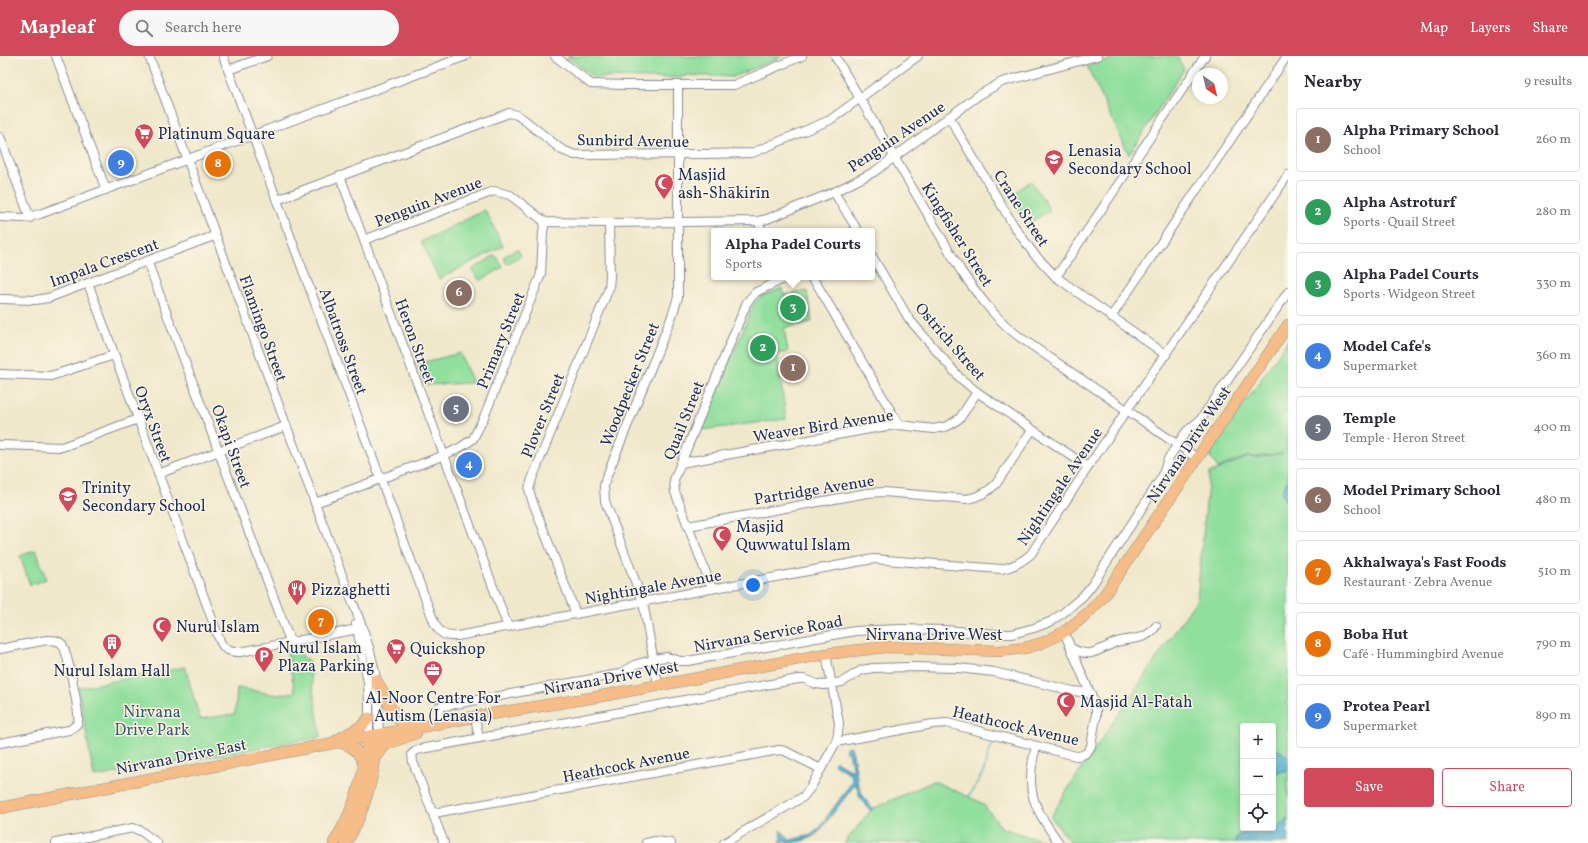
<!DOCTYPE html>
<meta charset="utf-8">
<style>
:root{--surface:#fff;--page:#f7f7f7;--text:#2b2b33;--muted:#7c7c81;--line:#e1e1e2;--accent:#d1495b}
body{margin:0;font-family:Vollkorn,serif;background:var(--page);color:var(--text)}
.controls{position:absolute;right:12px;bottom:12px;display:grid;overflow:hidden;border-radius:4px;box-shadow:0 2px 6px #0003}
.controls button{width:36px;height:36px;display:grid;place-items:center;padding:0;border:0;border-bottom:1px solid var(--line);background:var(--surface);color:var(--text);font:20px sans-serif}
.compass{position:absolute;left:1192px;top:12px;width:36px;height:36px;border-radius:50%;background:var(--surface);box-shadow:0 2px 6px #0003;rotate:146deg}
.you{position:absolute;left:753px;top:529px;width:14px;height:14px;margin:-10px;border:3px solid #fff;border-radius:50%;background:#1a73e8;box-shadow:0 0 0 6px #1a73e833}
.badge{display:grid;place-items:center;width:26px;height:26px;border-radius:50%;background:var(--accent);color:#fff;font-size:13px;font-weight:700}
.pin{position:absolute;translate:-50% -50%;border:2px solid #fff;box-shadow:0 1px 4px #0006}
.popup{position:absolute;left:711px;top:172px;width:164px;height:52px;box-sizing:border-box;display:grid;place-content:center;border-radius:4px;background:var(--surface);filter:drop-shadow(0 1px 3px #0005);font-size:13px;white-space:nowrap;color:var(--muted)}
.popup b{font-size:15px;color:var(--text)}
.popup::after{content:'';position:absolute;left:50%;top:100%;margin-left:-8px;border:8px solid transparent;border-top-color:var(--surface)}
.list{margin:0;padding:0;list-style:none}
h2{display:flex;justify-content:space-between;align-items:center;height:52px;margin:0;padding:0 16px;font-size:17px}
h2 small{font-size:13px;font-weight:400;color:var(--muted)}
.list li{display:grid;grid-template-columns:26px 1fr auto;gap:12px;align-items:center;box-sizing:border-box;height:64px;margin:0 8px 8px;padding:0 8px;border:1px solid var(--line);border-radius:4px}
.list b{display:block;font-size:15px;white-space:nowrap}
.list p{margin:0;font-size:13px;white-space:nowrap;color:var(--muted)}
.list em{font-size:13px;font-style:normal;color:var(--muted)}
.actions{display:flex;gap:8px;padding:12px 16px}
.actions a{flex:1;padding:9px 0;border:1px solid var(--accent);border-radius:4px;text-align:center;font-size:14px;color:var(--accent)}
.actions .main{background:var(--accent);color:#fff}
.icon{flex:none;width:22px;height:22px;fill:none;stroke:currentColor;stroke-width:2;stroke-linecap:round;stroke-linejoin:round}
.map{position:relative;flex:none;width:1288px;height:787px;overflow:hidden}
header{display:flex;align-items:center;gap:24px;box-sizing:border-box;height:56px;padding:0 20px;background:var(--accent);color:#fff}
header strong{font-size:19px}
nav{display:flex;gap:22px;margin-inline-start:auto;font-size:14px}
.search{width:280px;height:36px;background:var(--page);display:flex;align-items:center;gap:10px;box-sizing:border-box;padding:0 14px;border-radius:22px;color:var(--muted);font-size:15px}
main{display:flex}
aside{flex:1;background:var(--surface)}
.map>svg:first-child{display:block}
.green{fill:#91df9d;stroke:#56877e}
.water{fill:#4eafcd;stroke:#346f96}
.lines{fill:none;stroke-linecap:round;stroke-linejoin:round}
.stream{stroke:#4eafcd;stroke-width:1.5}
.minor-casing{stroke:#868c94;stroke-width:10}
.major-casing{stroke:#868c94;stroke-width:12}
.minor{stroke:#fff;stroke-width:8}
.major{stroke:#f7bd88;stroke-width:11}
.labels{text-anchor:middle;stroke-width:3;stroke-linejoin:round;paint-order:stroke}
.poi-label{font-size:16px;fill:#1b2f5e;stroke:#fcf5e5;text-anchor:start}
.street-label{font-size:16px;fill:#1b2f5e;stroke:#fcf5e5}
.park-label{font-size:16px;fill:#385b6e;stroke:#fcf5e5}
</style>
<header>
<strong>Mapleaf</strong>
<div class="search"><svg class="icon" aria-label="search" viewBox="0 0 24 24"><circle cx="10" cy="10" r="6"/><path d="M15 15l6 6"/></svg>Search here</div>
<nav><a>Map</a><a>Layers</a><a>Share</a></nav>
</header>
<main>
<div class="map">
<svg width="1288" height="787" viewBox="0 0 1288 787">
<rect width="100%" height="100%" fill="#fcf5e5"/>
<filter id="ink" filterUnits="userSpaceOnUse"><feTurbulence type="fractalNoise" baseFrequency=".025" numOctaves="2"/><feDisplacementMap in="SourceGraphic" scale="8" xChannelSelector="R" yChannelSelector="G"/><feConvolveMatrix kernelMatrix="1 2 1 2 8 2 1 2 1" color-interpolation-filters="sRGB"/></filter>
<filter id="wash" filterUnits="userSpaceOnUse"><feTurbulence type="fractalNoise" baseFrequency=".012" numOctaves="4" result="noise"/><feDisplacementMap in="SourceGraphic" scale="16" xChannelSelector="R" yChannelSelector="G"/><feGaussianBlur stdDeviation="0.9" result="paint"/><feColorMatrix in="noise" values="0 0 0 0 0 0 0 0 0 0 0 0 0 0 0 0 0 1.4 0 .05"/><feComposite in="paint" operator="in"/></filter>
<g filter="url(#wash)">
<rect width="100%" height="100%" fill="#f0e8cb"/>
<g class="green">
<polygon points="567,0 783,0 733,21 685,19 684,21 662,22 593,21"/>
<polygon points="1121,0 1177,0 1184,13 1129,99 1087,10"/>
<polygon points="1031,125 1050,154 1028,168 1010,140"/>
<polygon points="485,154 503,190 439,223 421,186"/>
<polygon points="517,193 521,199 507,208 503,201"/>
<polygon points="495,199 503,211 480,225 472,214"/>
<polygon points="782,232 784,239 807,235 812,266 784,272 788,296 777,298 786,363 702,374 754,247 760,241"/>
<polygon points="1288,284 1288,424 1282,434 1286,444 1288,442 1288,700 1279,694 1273,693 1273,670 1243,670 1243,772 1255,772 1237,780 1235,787 1071,787 1051,761 1067,734 1197,543 1209,417 1248,401 1257,402 1282,397 1256,401 1248,400 1218,412 1209,399"/>
<polygon points="460,297 473,327 425,329 417,308"/>
<polygon points="36,494 46,523 30,529 20,500"/>
<polygon points="299,587 302,603 308,603 321,681 94,721 78,632 185,611 200,663 235,658 237,632 278,639 295,636 286,591"/>
<polygon points="1288,714 1288,761 1282,770 1273,773 1264,772 1273,772 1273,718"/>
<polygon points="934,725 982,747 1002,772 1049,787 844,787 872,753"/>
</g>
<g class="water">
<path d="M 1288,424 L 1288,442 L 1285,445 C 1279,437 1283,432 1288,424 Z"/>
<path d="M 851,690 C 858,713 854,734 872,751 L 871,755 L 860,742 L 856,727 L 819,776 C 811,783 798,787 787,787 L 784,784 L 782,787 L 780,787 L 782,781 L 780,775 L 782,775 L 790,784 L 811,779 L 818,773 L 852,726 L 851,718 L 834,708 L 836,705 L 851,714 L 854,714 L 849,699 L 845,695 L 846,691 Z"/>
<polygon points="1273,693 1278,694 1288,700 1288,714 1273,718"/>
<path d="M 1288,761 L 1288,773 L 1286,777 L 1288,778 L 1288,787 L 1235,787 L 1237,780 C 1242,778 1249,774 1254,772 C 1270,767 1274,781 1288,761 Z"/>
</g>
<g class="lines">
<polyline class="stream" points="969,740 984,715 987,701 993,687"/>
</g>
</g>
<g filter="url(#ink)">
<g class="lines">
<defs>
<g id="minor">
<polyline points="56,0 106,134"/>
<path d="M 149,0 L 337,506 C 351,545 370,582 376,623 C 379,641 378,661 379,679"/>
<path d="M 223,0 L 434,566 C 439,577 445,581 457,580 L 873,503 L 1001,513 C 1013,511 1021,507 1031,498 L 1088,411 L 1288,119"/>
<polyline points="555,0 591,28 627,29 734,29 802,0"/>
<path d="M 835,0 L 961,215 C 978,239 997,265 1021,282 L 1197,402"/>
<polyline points="228,14 267,0"/>
<polyline points="949,61 1014,170 1034,198 1056,221 1166,299"/>
<polyline points="0,81 30,162"/>
<polyline points="340,120 508,571"/>
<polyline points="834,136 858,175"/>
<polyline points="277,144 509,57 517,59 523,63 562,94 575,99 703,98 752,97 830,64 918,0"/>
<polyline points="0,161 24,162 40,158 466,0"/>
<polyline points="758,165 762,175"/>
<polyline points="364,184 494,135 510,139 545,166 609,167 758,165 767,163 834,136 874,116 979,39 1002,26 1097,0"/>
<polyline points="872,200 909,263 960,322 977,336 1088,411"/>
<polyline points="147,205 290,585"/>
<polyline points="810,221 816,227 825,242 899,369"/>
<polyline points="1056,221 1205,0"/>
<path d="M 88,227 L 215,571 C 220,585 221,597 240,596 L 363,572"/>
<polyline points="0,243 35,244 48,242 214,180"/>
<polyline points="1111,261 1287,0"/>
<polyline points="0,318 51,320 114,299"/>
<polyline points="0,389 62,391 138,363"/>
<polyline points="681,407 881,371 899,369 934,373 948,370 960,362 977,336"/>
<polyline points="158,418 286,370"/>
<polyline points="315,447 445,399 461,391 473,383 484,361 541,218 543,176 545,166"/>
<path d="M 688,470 L 867,437 L 884,436 L 967,443 C 979,441 988,436 996,428 L 1032,374"/>
<polyline points="712,533 675,436 674,424 747,246 756,236 788,221"/>
<polyline points="576,558 532,444 529,433 532,423 609,232 610,220 609,167"/>
<polyline points="356,568 368,626 369,646 369,681"/>
<path d="M 0,593 L 47,584 C 53,584 58,584 62,588 C 67,594 80,658 78,666 C 76,670 73,672 69,674 L 0,687"/>
<path d="M 1073,593 C 1079,596 1084,598 1091,597 C 1099,595 1106,591 1114,587 C 1129,581 1146,586 1156,570"/>
<polyline points="658,629 643,546 605,445 604,430 606,422 672,260 678,241 678,29"/>
<polyline points="475,661 479,682"/>
<polyline points="442,667 439,651 619,618 637,608 659,602 667,601 680,605 688,605 855,575 900,573 944,574 999,578 1012,578 1034,572 1050,566 1063,557 1083,540 1092,529 1162,421 1168,403 1177,389 1186,376 1201,363 1288,236"/>
<path d="M 836,686 L 933,668 L 947,667 L 1076,700 C 1084,700 1088,697 1091,690 L 1096,661 L 1096,651 L 1064,576"/>
<path d="M 1036,690 C 1024,735 1033,750 1059,787"/>
<polyline points="434,757 779,694 785,695 821,713"/>
<polyline points="56,787 133,772 141,775 157,787"/>
<polyline points="444,787 413,706 412,698 417,694 421,693 798,623 805,623 816,628 824,629 842,626 862,614 873,612 912,611 958,612 994,616 1073,635 1091,637"/>
<polyline points="646,787 655,785 671,787"/>
<polyline points="724,787 803,741 811,731 836,686 838,677 839,667 826,598"/>
</g>
<g id="major">
<polyline points="376,624 394,657 397,662 412,673"/>
<polyline points="337,684 362,670 369,662"/>
<path d="M 339,686 C 353,690 361,696 364,710"/>
<polyline points="377,700 385,689 416,677"/>
<polyline points="0,752 333,687 479,660 596,641 826,598 886,591 1000,595 1025,592 1042,587 1064,576 1087,558 1103,541 1288,269"/>
<path d="M 334,787 C 356,751 363,722 369,681"/>
<path d="M 346,787 C 366,754 374,717 379,679"/>
</g>
</defs>
<use href="#minor" class="minor-casing"/>
<use href="#major" class="major-casing"/>
<use href="#minor" class="minor"/>
<use href="#major" class="major"/>
</g>
</g>
<defs>
<symbol id="supermarket-pin" viewBox="-11 -11 22 30"><path d="M0 17L-7.5 6A9.5 9.5 0 1 1 7.5 6Z" fill="#d1495b" stroke="#fcf5e5"/><path d="M-6-5.5h2.5l.6 2H6L4.5 2H-2.5L-4.4-4H-6ZM-1.5 3.2a1.3 1.3 0 1 0 .1 0ZM3 3.2a1.3 1.3 0 1 0 .1 0Z" fill="#fff"/></symbol>
<symbol id="school-pin" viewBox="-11 -11 22 30"><path d="M0 17L-7.5 6A9.5 9.5 0 1 1 7.5 6Z" fill="#d1495b" stroke="#fcf5e5"/><path d="M0-5L7-2L0 1L-7-2ZM-4 1L0 2.5L4 1V4Q0 6-4 4Z" fill="#fff"/></symbol>
<symbol id="mosque-pin" viewBox="-11 -11 22 30"><path d="M0 17L-7.5 6A9.5 9.5 0 1 1 7.5 6Z" fill="#d1495b" stroke="#fcf5e5"/><path d="M3.5-4.9A6 6 0 1 0 3.5 4.9A5 5 0 1 1 3.5-4.9Z" fill="#fff"/></symbol>
<symbol id="restaurant-pin" viewBox="-11 -11 22 30"><path d="M0 17L-7.5 6A9.5 9.5 0 1 1 7.5 6Z" fill="#d1495b" stroke="#fcf5e5"/><path d="M-5-6h1v4h1v-4h1v4h1v-4h1v5L-1.5 .5V6h-2V.5L-5-1ZM5-6V6H3V1.5H1.5Q1.5-4 5-6Z" fill="#fff"/></symbol>
<symbol id="building-pin" viewBox="-11 -11 22 30"><path d="M0 17L-7.5 6A9.5 9.5 0 1 1 7.5 6Z" fill="#d1495b" stroke="#fcf5e5"/><path d="M-4-6H4V6H1V3H-1V6H-4ZM-2.5-4.3h1.7v1.8h-1.7ZM.8-4.3h1.7v1.8H.8ZM-2.5-1h1.7V.8h-1.7ZM.8-1h1.7V.8H.8Z" fill="#fff"/></symbol>
<symbol id="parking-pin" viewBox="-11 -11 22 30"><path d="M0 17L-7.5 6A9.5 9.5 0 1 1 7.5 6Z" fill="#d1495b" stroke="#fcf5e5"/><path d="M-3.5-5.5H1a3.5 3.5 0 0 1 0 7H-1V5.5H-3.5ZM-1-3.4V-.6H.8a1.4 1.4 0 0 0 0-2.8Z" fill="#fff"/></symbol>
<symbol id="office-pin" viewBox="-11 -11 22 30"><path d="M0 17L-7.5 6A9.5 9.5 0 1 1 7.5 6Z" fill="#d1495b" stroke="#fcf5e5"/><path d="M-6-3h4V-5.5h4V-3h4V5H-6ZM-1-4.5V-3h2v-1.5ZM-6 0V1H6V0Z" fill="#fff"/></symbol>
</defs>
<g fill-rule="evenodd">
<use href="#supermarket-pin" x="133" y="66" width="22" height="30"/>
<use href="#school-pin" x="1043" y="92" width="22" height="30"/>
<use href="#mosque-pin" x="653" y="116" width="22" height="30"/>
<use href="#school-pin" x="57" y="429" width="22" height="30"/>
<use href="#mosque-pin" x="711" y="468" width="22" height="30"/>
<use href="#restaurant-pin" x="286" y="522" width="22" height="30"/>
<use href="#mosque-pin" x="151" y="559" width="22" height="30"/>
<use href="#building-pin" x="101" y="576" width="22" height="30"/>
<use href="#supermarket-pin" x="385" y="581" width="22" height="30"/>
<use href="#parking-pin" x="253" y="589" width="22" height="30"/>
<use href="#office-pin" x="422" y="603" width="22" height="30"/>
<use href="#mosque-pin" x="1055" y="634" width="22" height="30"/>
</g>
<g class="labels">
<g class="poi-label">
<text x="158" y="83">Platinum Square</text>
<text x="1068" y="100">Lenasia<tspan x="1068" dy="18">Secondary School</tspan></text>
<text x="678" y="124">Masjid<tspan x="678" dy="18">ash-Shākirīn</tspan></text>
<text x="82" y="437">Trinity<tspan x="82" dy="18">Secondary School</tspan></text>
<text x="736" y="476">Masjid<tspan x="736" dy="18">Quwwatul Islam</tspan></text>
<text x="311" y="539">Pizzaghetti</text>
<text x="176" y="576">Nurul Islam</text>
<text x="278" y="597">Nurul Islam<tspan x="278" dy="18">Plaza Parking</tspan></text>
<text x="410" y="598">Quickshop</text>
<text x="112" y="620" text-anchor="middle">Nurul Islam Hall</text>
<text x="433" y="647" text-anchor="middle">Al-Noor Centre For<tspan x="433" dy="18">Autism (Lenasia)</tspan></text>
<text x="1080" y="651">Masjid Al-Fatah</text>
</g>
<g class="street-label">
<text transform="translate(896 80) rotate(-34)" y="6">Penguin Avenue</text>
<text transform="translate(633 84) rotate(1)" y="6">Sunbird Avenue</text>
<text transform="translate(428 145) rotate(-21)" y="6">Penguin Avenue</text>
<text transform="translate(1022 152) rotate(57)" y="6">Crane Street</text>
<text transform="translate(958 178) rotate(58)" y="6">Kingfisher Street</text>
<text transform="translate(104 206) rotate(-20)" y="6">Impala Crescent</text>
<text transform="translate(264 272) rotate(70)" y="6">Flamingo Street</text>
<text transform="translate(500 284) rotate(-68)" y="6">Primary Street</text>
<text transform="translate(344 285) rotate(70)" y="6">Albatross Street</text>
<text transform="translate(416 285) rotate(70)" y="6">Heron Street</text>
<text transform="translate(951 285) rotate(49)" y="6">Ostrich Street</text>
<text transform="translate(629 328) rotate(-68)" y="6">Woodpecker Street</text>
<text transform="translate(542 359) rotate(-68)" y="6">Plover Street</text>
<text transform="translate(683 364) rotate(-68)" y="6">Quail Street</text>
<text transform="translate(154 368) rotate(70)" y="6">Oryx Street</text>
<text transform="translate(823 369) rotate(-9)" y="6">Weaver Bird Avenue</text>
<text transform="translate(1188 388) rotate(-56)" y="6">Nirvana Drive West</text>
<text transform="translate(232 390) rotate(70)" y="6">Okapi Street</text>
<text transform="translate(1059 430) rotate(-56)" y="6">Nightingale Avenue</text>
<text transform="translate(814 433) rotate(-9)" y="6">Partridge Avenue</text>
<text transform="translate(653 530) rotate(-10)" y="6">Nightingale Avenue</text>
<text transform="translate(768 577) rotate(-10)" y="6">Nirvana Service Road</text>
<text x="934" y="584">Nirvana Drive West</text>
<text transform="translate(611 621) rotate(-10)" y="6">Nirvana Drive West</text>
<text transform="translate(1016 669) rotate(13)" y="6">Heathcock Avenue</text>
<text transform="translate(181 700) rotate(-11)" y="6">Nirvana Drive East</text>
<text transform="translate(626 708) rotate(-11)" y="6">Heathcock Avenue</text>
</g>
<g class="park-label">
<text x="152" y="661">Nirvana<tspan x="152" dy="18">Drive Park</tspan></text>
</g>
</g>
</svg>
<div class="controls">
<button>+</button>
<button>−</button>
<button><svg class="icon" aria-label="locate" viewBox="0 0 24 24"><circle cx="12" cy="12" r="6"/><path d="M12 2v4M12 18v4M2 12h4M18 12h4"/></svg></button>
</div>
<svg class="compass" viewBox="-18 -18 36 36"><path d="M0-13l5 13h-10z" fill="#e53935"/><path d="M0 13l5-13h-10z" fill="#7c7c81"/></svg>
<div class="you"></div>
<div class="pin badge" style="left:793px;top:312px;background:#8d6e63">1</div>
<div class="pin badge" style="left:763px;top:292px;background:#2e9e5b">2</div>
<div class="pin badge" style="left:793px;top:252px;background:#2e9e5b">3</div>
<div class="popup"><b>Alpha Padel Courts</b>Sports</div>
<div class="pin badge" style="left:469px;top:409px;background:#3f7fe0">4</div>
<div class="pin badge" style="left:456px;top:353px;background:#6b7280">5</div>
<div class="pin badge" style="left:459px;top:237px;background:#8d6e63">6</div>
<div class="pin badge" style="left:321px;top:566px;background:#e8710a">7</div>
<div class="pin badge" style="left:218px;top:108px;background:#e8710a">8</div>
<div class="pin badge" style="left:121px;top:107px;background:#3f7fe0">9</div>
</div>
<aside>
<h2>Nearby<small>9 results</small></h2>
<ul class="list">
<li><span class="badge" style="background:#8d6e63">1</span><div><b>Alpha Primary School</b><p>School</p></div><em>260 m</em></li>
<li><span class="badge" style="background:#2e9e5b">2</span><div><b>Alpha Astroturf</b><p>Sports · Quail Street</p></div><em>280 m</em></li>
<li><span class="badge" style="background:#2e9e5b">3</span><div><b>Alpha Padel Courts</b><p>Sports · Widgeon Street</p></div><em>330 m</em></li>
<li><span class="badge" style="background:#3f7fe0">4</span><div><b>Model Cafe's</b><p>Supermarket</p></div><em>360 m</em></li>
<li><span class="badge" style="background:#6b7280">5</span><div><b>Temple</b><p>Temple · Heron Street</p></div><em>400 m</em></li>
<li><span class="badge" style="background:#8d6e63">6</span><div><b>Model Primary School</b><p>School</p></div><em>480 m</em></li>
<li><span class="badge" style="background:#e8710a">7</span><div><b>Akhalwaya's Fast Foods</b><p>Restaurant · Zebra Avenue</p></div><em>510 m</em></li>
<li><span class="badge" style="background:#e8710a">8</span><div><b>Boba Hut</b><p>Café · Hummingbird Avenue</p></div><em>790 m</em></li>
<li><span class="badge" style="background:#3f7fe0">9</span><div><b>Protea Pearl</b><p>Supermarket</p></div><em>890 m</em></li>
</ul>
<div class="actions"><a class="main">Save</a><a>Share</a></div>
</aside>
</main>
